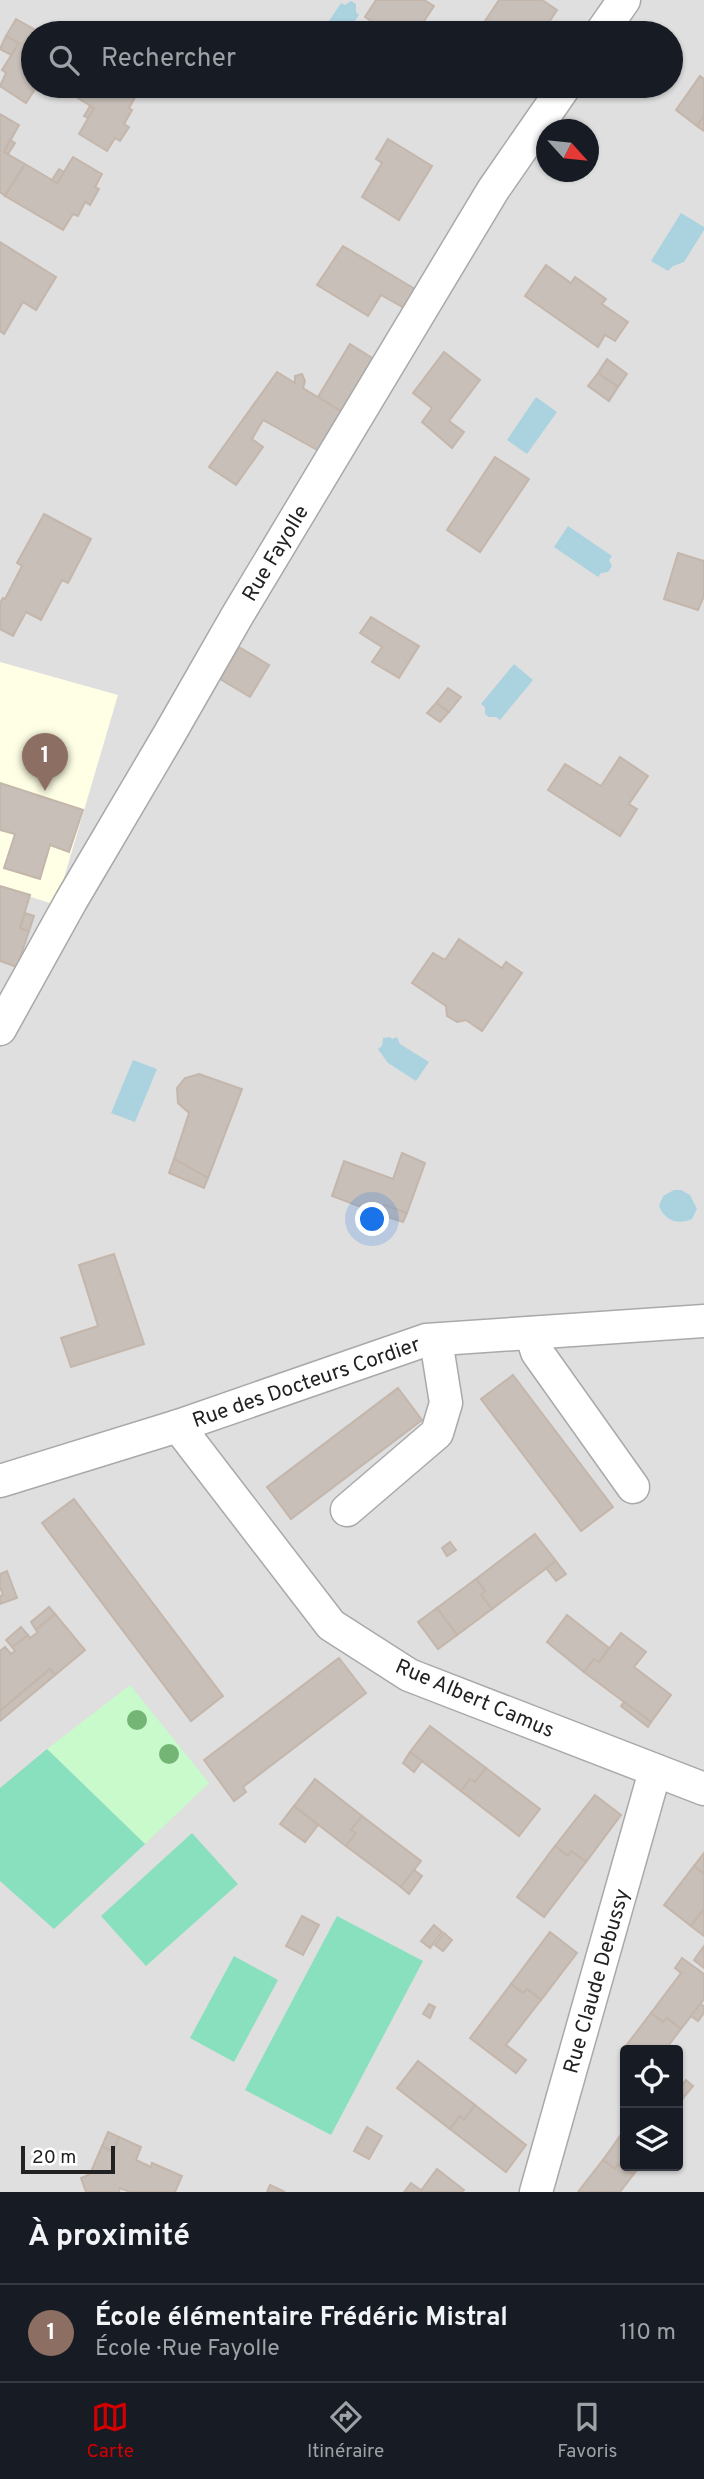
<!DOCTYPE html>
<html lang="fr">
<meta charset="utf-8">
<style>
:root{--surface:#171b24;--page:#242831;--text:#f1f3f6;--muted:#9ea1a6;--line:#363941;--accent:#d40000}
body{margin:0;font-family:Overpass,sans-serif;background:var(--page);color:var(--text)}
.controls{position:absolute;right:21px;bottom:21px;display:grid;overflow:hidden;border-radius:7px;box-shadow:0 2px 5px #0004}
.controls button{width:63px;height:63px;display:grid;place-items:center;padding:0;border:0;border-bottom:2px solid var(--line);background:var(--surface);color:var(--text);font:35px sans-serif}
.compass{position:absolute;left:536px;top:119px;width:63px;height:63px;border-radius:50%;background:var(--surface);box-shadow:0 2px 5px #0004;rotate:117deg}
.scale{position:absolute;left:21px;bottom:18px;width:94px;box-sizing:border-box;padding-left:7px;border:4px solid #222;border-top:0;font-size:19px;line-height:24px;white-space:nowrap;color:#222;-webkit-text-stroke:5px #fff;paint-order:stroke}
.you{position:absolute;left:373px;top:1220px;width:24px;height:24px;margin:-18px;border:5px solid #fff;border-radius:50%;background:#1a73e8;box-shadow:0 0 0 10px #1a73e833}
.badge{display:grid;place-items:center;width:46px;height:46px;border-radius:50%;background:var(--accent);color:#fff;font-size:23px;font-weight:700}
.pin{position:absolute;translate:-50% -58px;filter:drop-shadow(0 2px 4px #0008)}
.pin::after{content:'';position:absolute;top:37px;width:24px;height:21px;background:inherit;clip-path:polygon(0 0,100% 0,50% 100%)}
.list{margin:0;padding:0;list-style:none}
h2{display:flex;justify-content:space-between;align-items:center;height:91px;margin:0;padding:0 28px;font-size:30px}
h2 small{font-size:23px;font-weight:400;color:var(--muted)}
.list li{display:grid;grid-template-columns:46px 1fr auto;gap:21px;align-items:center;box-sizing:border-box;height:98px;padding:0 28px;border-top:2px solid var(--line)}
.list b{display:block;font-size:26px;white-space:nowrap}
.list p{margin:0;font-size:23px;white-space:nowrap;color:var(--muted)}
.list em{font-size:23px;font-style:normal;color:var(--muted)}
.icon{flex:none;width:38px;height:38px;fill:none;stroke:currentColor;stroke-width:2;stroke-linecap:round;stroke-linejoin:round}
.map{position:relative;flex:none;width:704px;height:2192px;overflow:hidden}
.search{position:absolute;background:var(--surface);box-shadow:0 2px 5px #0004;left:21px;right:21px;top:21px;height:77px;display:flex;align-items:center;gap:18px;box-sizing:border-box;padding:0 24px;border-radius:38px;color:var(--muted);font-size:26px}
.sheet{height:189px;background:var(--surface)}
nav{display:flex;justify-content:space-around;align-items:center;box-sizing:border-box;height:98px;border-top:2px solid var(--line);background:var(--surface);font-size:19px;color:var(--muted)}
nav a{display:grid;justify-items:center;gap:4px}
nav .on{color:var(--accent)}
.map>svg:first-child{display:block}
.residential{fill:#e0dfdf;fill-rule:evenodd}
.education{fill:#ffffe5}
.park{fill:#c8facc}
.pitch{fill:#88e0be}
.water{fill:#aad3df}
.building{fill:#c7bfb8;stroke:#c4b6ab;stroke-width:2}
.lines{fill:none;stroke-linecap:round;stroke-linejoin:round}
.minor-casing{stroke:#a9a9a9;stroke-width:35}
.minor{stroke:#fff;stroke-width:32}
.tree{fill:#74b475}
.labels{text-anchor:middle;stroke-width:5;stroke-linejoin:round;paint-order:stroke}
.street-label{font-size:21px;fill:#222;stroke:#fff}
</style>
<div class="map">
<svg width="704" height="2192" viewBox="0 0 704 2192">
<rect width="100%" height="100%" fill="#f2efe9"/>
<path class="residential" d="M 0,0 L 704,0 L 704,2192 L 0,2192 ZM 33,33 L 671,33 L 671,86 L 33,86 ZM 546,130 L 588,130 L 588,172 L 546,172 ZM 625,2050 L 678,2050 L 678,2166 L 625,2166 Z"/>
<polygon class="education" points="0,662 118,695 56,905 0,887"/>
<polygon class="park" points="130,1685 209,1783 145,1844 47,1749"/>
<g class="pitch">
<polygon points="47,1749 145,1844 54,1929 0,1881 0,1788"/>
<polygon points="192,1833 238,1884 146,1966 101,1916"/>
<polygon points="337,1916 423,1961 331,2135 245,2090"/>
<polygon points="234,1956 278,1980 234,2062 190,2038"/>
</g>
<g class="water">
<polygon points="351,1 356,4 356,12 359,15 347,33 321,33 341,3 345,5"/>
<polygon points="681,213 704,227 704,230 684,262 673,266 668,271 651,261"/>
<polygon points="536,397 557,412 527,454 507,440"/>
<polygon points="568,526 612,556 609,560 612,566 608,572 601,573 598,577 554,547"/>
<polygon points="514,664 533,680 500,720 496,717 489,717 485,714 485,707 481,704"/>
<polygon points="390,1037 392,1039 397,1037 400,1044 429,1062 416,1081 388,1063 378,1049 382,1046 383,1038"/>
<polygon points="133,1060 157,1069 135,1122 111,1113"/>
<path d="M 674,1190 L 681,1190 L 690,1195 L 697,1209 L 692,1219 C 678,1225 665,1221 659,1206 L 663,1196 Z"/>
</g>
<g class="building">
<polygon points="376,0 424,0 434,6 416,33 389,33 365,17"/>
<polygon points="499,0 542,0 557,10 542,33 477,33"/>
<polygon points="16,19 41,33 33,33 33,86 37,86 26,103 0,86 6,73 2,70 19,43 6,36"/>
<polygon points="6,36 19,43 11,55 0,49"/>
<polygon points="700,76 704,79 704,116 697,126 676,110"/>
<polygon points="65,86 128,86 138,92 129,108 132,110 124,124 129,127 120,141 115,138 107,151 79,134 94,108 63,89"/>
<polygon points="90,106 94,108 88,118 84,116"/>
<polygon points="0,114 19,125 4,152 25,164 5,196 0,192"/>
<polygon points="704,116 704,131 697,126"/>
<polygon points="388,139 432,166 399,220 362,197 382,163 376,159"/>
<polygon points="10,140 15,143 8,154 4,152"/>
<polygon points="73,157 102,174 95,187 99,189 90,205 85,202 78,216 73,214 63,230 5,196 25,164 57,183"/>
<polygon points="59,169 64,172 57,183 52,180"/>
<polygon points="0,242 56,277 36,310 23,302 4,334 0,331"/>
<polygon points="343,246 415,289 404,308 381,295 368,316 317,285"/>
<polygon points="546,265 571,283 575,277 606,299 602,304 628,322 615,341 605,335 598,347 525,296"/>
<polygon points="350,344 374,359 342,412 318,397"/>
<polygon points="444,352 480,380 449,421 464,432 452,448 422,422 432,408 413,393"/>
<polygon points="607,359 627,374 618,387 598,373"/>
<polygon points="277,372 295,383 295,376 302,374 305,381 303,388 342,412 319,451 263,420 252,439 263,447 236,485 209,467"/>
<polygon points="598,373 618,387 609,401 588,386"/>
<polygon points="495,457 529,479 480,552 447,530"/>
<polygon points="44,514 91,539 68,583 62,580 41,620 26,612 13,636 0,629 0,603 3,598 5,599 22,566 17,563"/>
<polygon points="678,553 704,561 704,596 698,610 664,599"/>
<polygon points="371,617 419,646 399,678 372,662 382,647 360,633"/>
<polygon points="239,647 269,665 250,697 220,679"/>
<polygon points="448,688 461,697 449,712 436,703"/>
<polygon points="436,703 449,712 440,722 427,713"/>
<polygon points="620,757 648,776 629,804 637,809 620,836 548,790 565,764 601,786"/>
<polygon points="0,783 83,810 69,852 50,845 40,879 4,868 15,834 0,830"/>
<polygon points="0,886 30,895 20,928 29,931 17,967 0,961"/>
<polygon points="25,913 34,916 29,931 20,928"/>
<polygon points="459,939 502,968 506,962 522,973 482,1031 466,1020 457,1022 447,1016 446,1006 412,983 433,953 445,960"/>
<polygon points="199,1074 242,1089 208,1178 174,1159 189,1113 178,1103 177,1088 185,1078"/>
<polygon points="402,1153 425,1163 407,1213 385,1205 382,1215 332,1196 344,1161 393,1179"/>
<polygon points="174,1159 208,1178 204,1188 169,1173"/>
<polygon points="385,1205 407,1213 403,1222 382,1215"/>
<polygon points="114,1254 144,1344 71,1367 61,1338 98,1326 79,1265"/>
<polygon points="513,1375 613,1507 581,1531 481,1399"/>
<polygon points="398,1388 422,1420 291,1519 267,1487"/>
<polygon points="74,1499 223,1696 191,1721 42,1523"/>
<polygon points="535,1534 556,1561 492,1609 481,1595 485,1591 476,1579"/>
<polygon points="450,1542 456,1550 447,1556 442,1548"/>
<polygon points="556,1561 566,1574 556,1581 546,1568"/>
<polygon points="7,1571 17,1598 0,1604 0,1596 3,1595 0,1587 0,1574"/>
<polygon points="476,1579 485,1591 481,1595 492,1609 457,1635 437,1608"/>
<polygon points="49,1607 55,1614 36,1630 31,1622"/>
<polygon points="437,1608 457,1635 438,1649 418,1622"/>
<polygon points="55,1614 85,1650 55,1675 50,1669 0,1711 0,1651 5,1647 11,1654 15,1651 12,1647 28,1635 30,1638 38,1632 36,1630"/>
<polygon points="567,1615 609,1648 599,1662 594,1659 584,1672 547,1642"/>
<polygon points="21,1627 28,1635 12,1647 6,1640"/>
<polygon points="621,1633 646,1652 634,1667 671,1695 651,1722 584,1672 594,1659 599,1662"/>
<polygon points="339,1658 366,1693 243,1787 246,1792 234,1801 204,1760"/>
<polygon points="50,1669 55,1675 0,1721 0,1711"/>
<polygon points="624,1702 651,1722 648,1727 621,1706"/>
<polygon points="430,1726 486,1768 475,1782 470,1779 461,1791 410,1752"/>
<polygon points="410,1752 422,1761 414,1772 403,1763"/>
<polygon points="486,1768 540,1809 519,1836 461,1791 470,1779 475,1782"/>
<polygon points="315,1779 362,1816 351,1830 356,1833 346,1846 294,1806"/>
<polygon points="595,1795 621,1815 586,1862 571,1851 568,1856 555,1846"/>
<polygon points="294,1806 318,1825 305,1842 280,1824"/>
<polygon points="362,1816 421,1861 401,1887 346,1846 356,1833 351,1830"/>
<polygon points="555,1846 568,1856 571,1851 586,1862 544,1917 517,1897"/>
<polygon points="704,1853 704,1874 694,1866"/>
<polygon points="694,1866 704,1874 704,1909 691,1926 664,1905"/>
<polygon points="414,1870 422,1876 409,1894 401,1887"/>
<polygon points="704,1909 704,1936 691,1926"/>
<polygon points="302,1916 319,1925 303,1955 286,1946"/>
<polygon points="434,1925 442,1932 430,1948 421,1941"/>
<polygon points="550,1932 577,1953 541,2000 527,1989 523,1993 511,1984"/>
<polygon points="444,1933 452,1940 443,1951 435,1945"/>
<polygon points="704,1946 704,1968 694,1960"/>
<polygon points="682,1958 704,1974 704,1999 681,2029 667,2018 663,2022 651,2013 681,1973 675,1968"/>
<polygon points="511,1984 523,1993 527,1989 541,2000 506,2045 526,2060 516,2073 470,2038"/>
<polygon points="429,2004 435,2007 430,2018 423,2014"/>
<polygon points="700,2004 704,2006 704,2013 698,2021 691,2016"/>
<polygon points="651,2013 663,2022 667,2018 681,2029 665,2050 625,2050 625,2054 622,2051"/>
<polygon points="418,2061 475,2105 464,2120 460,2116 450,2129 397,2088"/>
<polygon points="686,2080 693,2086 684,2097 678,2090"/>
<polygon points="678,2091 684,2097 678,2106"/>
<polygon points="475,2105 526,2145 506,2172 450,2129 460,2116 464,2120"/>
<polygon points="367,2127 382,2136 369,2159 354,2151"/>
<polygon points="625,2129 625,2166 640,2166 633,2175 618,2164 615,2169 603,2160"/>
<polygon points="108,2132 119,2137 113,2152 102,2146"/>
<polygon points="119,2137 141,2147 136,2160 151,2167 152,2163 182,2176 175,2192 130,2192 120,2188 119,2192 86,2192 81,2178 90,2174 102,2146 113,2152"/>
<polygon points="603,2160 615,2169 618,2164 633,2175 620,2192 578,2192"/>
<polygon points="437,2169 464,2190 462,2192 420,2192"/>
<polygon points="411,2183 421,2190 420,2192 404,2192"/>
<polygon points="270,2185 285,2192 267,2192"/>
</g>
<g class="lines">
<defs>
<g id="minor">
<polyline points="601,33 624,0"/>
<polyline points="0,1029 71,901 170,733 237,616 493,190 565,86"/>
<polyline points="531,1333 537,1352 633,1487"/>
<polyline points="178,1426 331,1625 409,1675 704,1789"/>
<polyline points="0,1481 178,1426 426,1340 704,1321"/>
<polyline points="347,1510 437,1433 446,1403 436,1340"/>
<polyline points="536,2192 655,1771"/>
</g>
</defs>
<use href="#minor" class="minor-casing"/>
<use href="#minor" class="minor"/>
</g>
<g class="tree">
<circle cx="137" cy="1720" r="10"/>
<circle cx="169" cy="1754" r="10"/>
</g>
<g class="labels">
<g class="street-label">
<text transform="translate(275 553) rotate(-59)" y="7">Rue Fayolle</text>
<text transform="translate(306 1382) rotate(-19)" y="7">Rue des Docteurs Cordier</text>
<text transform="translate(475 1698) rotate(23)" y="7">Rue Albert Camus</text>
<text transform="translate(596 1981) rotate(-74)" y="7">Rue Claude Debussy</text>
</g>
</g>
</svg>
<div class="controls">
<button><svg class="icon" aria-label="locate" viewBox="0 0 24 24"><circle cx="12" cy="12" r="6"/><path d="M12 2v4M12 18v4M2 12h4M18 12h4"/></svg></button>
<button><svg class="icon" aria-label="layers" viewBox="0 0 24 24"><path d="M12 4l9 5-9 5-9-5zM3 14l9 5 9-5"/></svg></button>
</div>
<svg class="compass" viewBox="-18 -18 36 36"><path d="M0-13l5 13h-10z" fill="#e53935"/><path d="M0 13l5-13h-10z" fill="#9ea1a6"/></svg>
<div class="scale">20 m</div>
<div class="you"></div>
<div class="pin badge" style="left:45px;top:791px;background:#8d6e63">1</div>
<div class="search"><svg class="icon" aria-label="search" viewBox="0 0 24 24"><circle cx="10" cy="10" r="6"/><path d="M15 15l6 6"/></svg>Rechercher</div>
</div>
<section class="sheet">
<h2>À proximité<small></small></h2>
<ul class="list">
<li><span class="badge" style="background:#8d6e63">1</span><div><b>École élémentaire Frédéric Mistral</b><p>École · Rue Fayolle</p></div><em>110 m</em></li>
</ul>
</section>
<nav>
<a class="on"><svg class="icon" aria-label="map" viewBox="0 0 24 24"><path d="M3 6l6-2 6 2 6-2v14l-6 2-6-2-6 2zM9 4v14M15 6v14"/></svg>Carte</a>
<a><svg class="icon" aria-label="directions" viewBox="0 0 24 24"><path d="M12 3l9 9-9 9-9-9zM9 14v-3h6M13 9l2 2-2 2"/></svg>Itinéraire</a>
<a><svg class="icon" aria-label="saved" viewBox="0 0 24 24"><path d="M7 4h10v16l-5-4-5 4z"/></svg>Favoris</a>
</nav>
